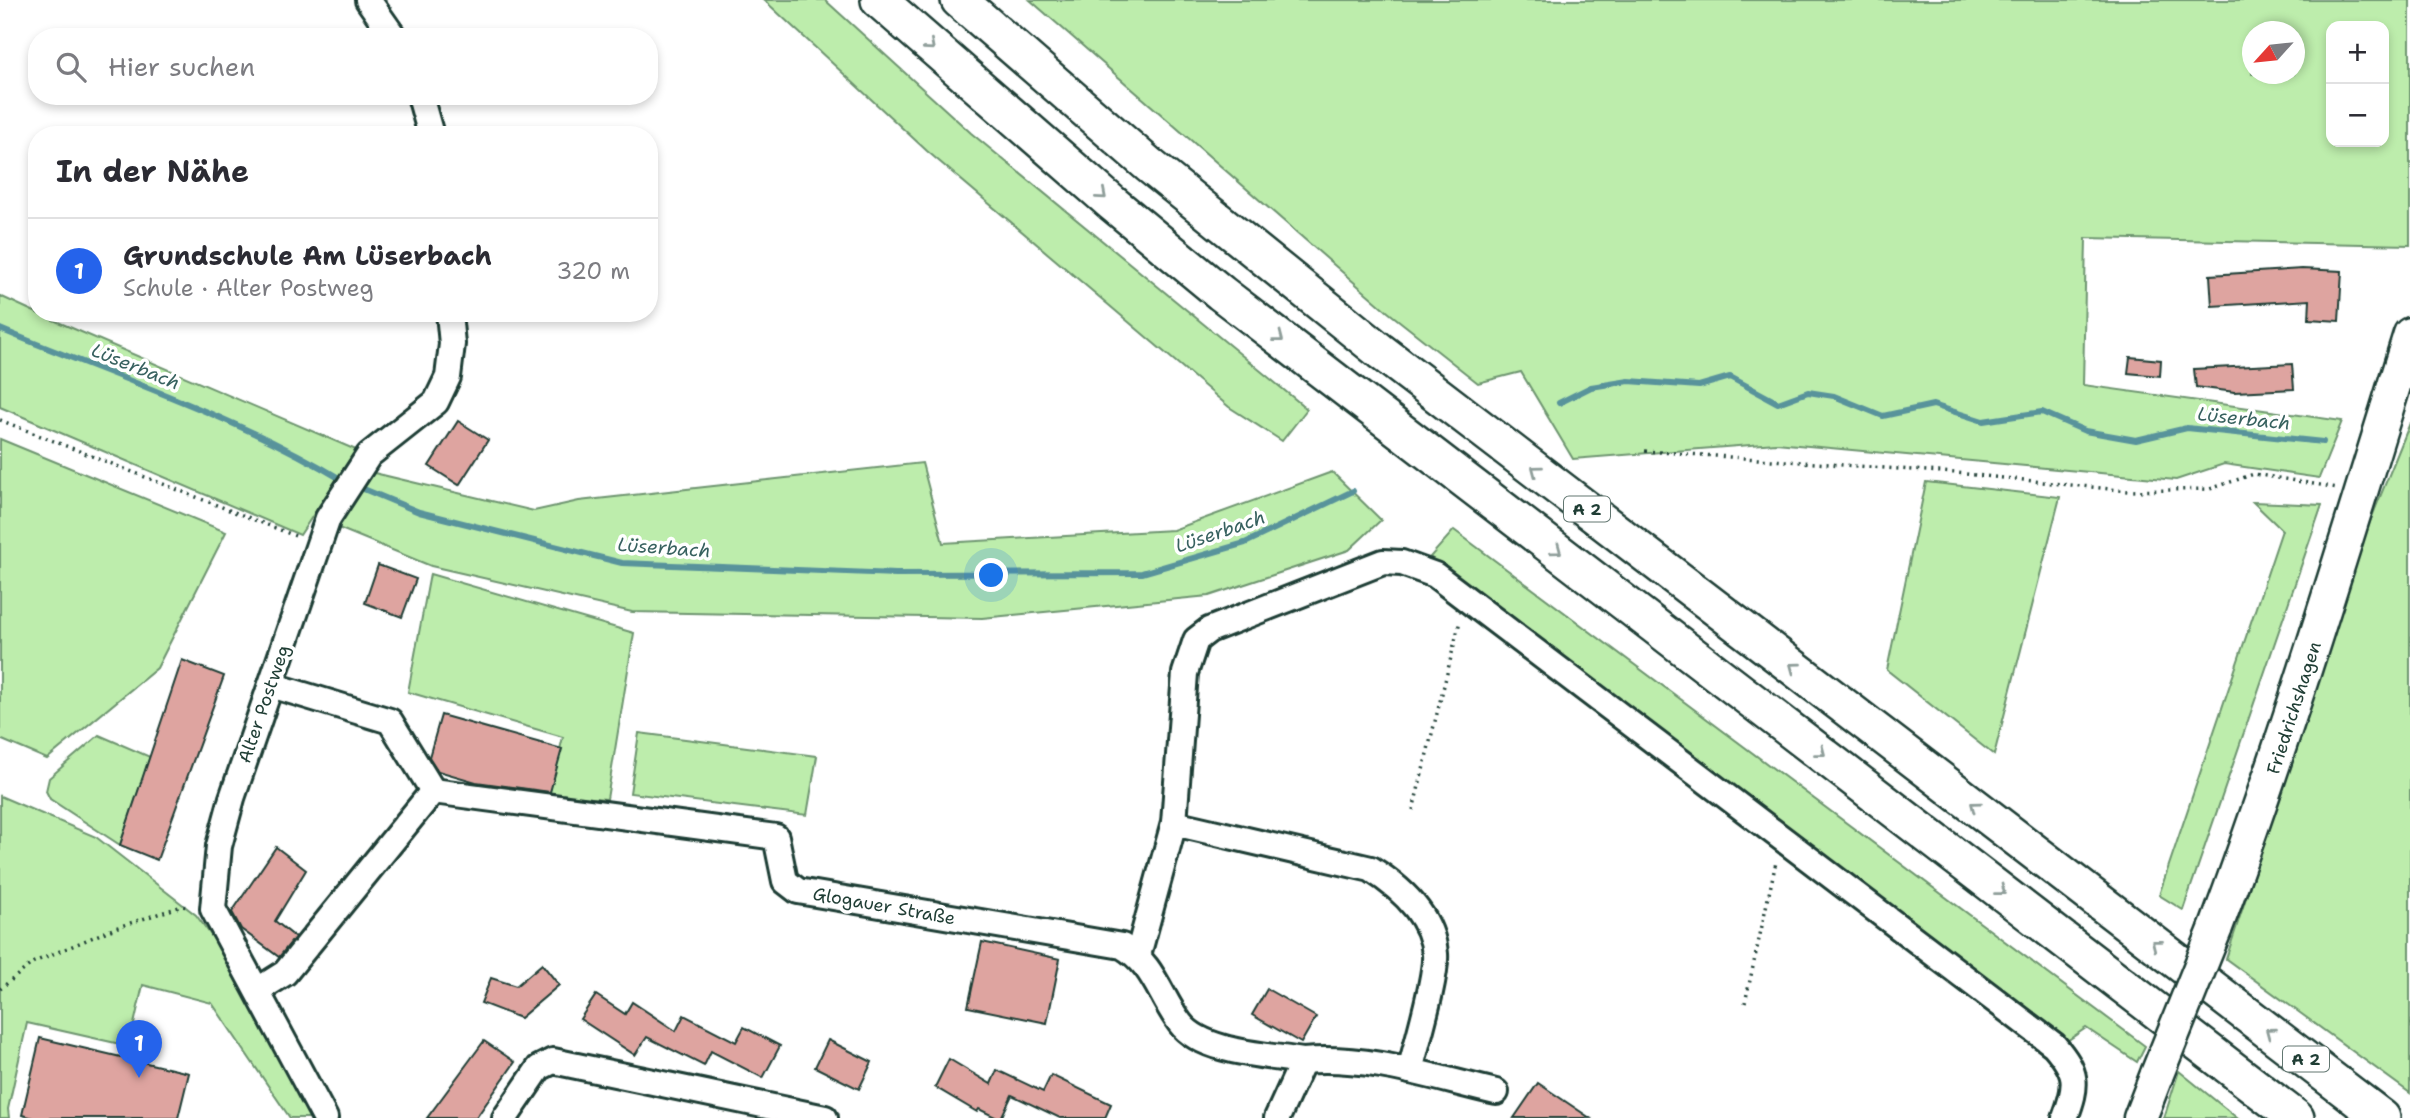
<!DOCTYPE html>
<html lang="de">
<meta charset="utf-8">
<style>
:root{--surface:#fff;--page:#f7f7f7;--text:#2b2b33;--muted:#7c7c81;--line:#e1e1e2;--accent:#2563eb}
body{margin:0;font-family:"Shantell Sans",sans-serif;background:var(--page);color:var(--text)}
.controls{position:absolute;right:21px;top:21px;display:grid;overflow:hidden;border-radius:14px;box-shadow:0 4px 10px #0003}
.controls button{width:63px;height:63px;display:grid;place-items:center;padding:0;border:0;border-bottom:2px solid var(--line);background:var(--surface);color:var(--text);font:35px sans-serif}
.compass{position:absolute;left:2242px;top:21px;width:63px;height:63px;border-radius:50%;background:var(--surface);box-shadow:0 4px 10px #0003;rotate:243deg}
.you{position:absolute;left:992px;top:576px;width:24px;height:24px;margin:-18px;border:5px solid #fff;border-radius:50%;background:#1a73e8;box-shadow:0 0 0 10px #1a73e833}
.badge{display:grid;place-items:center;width:46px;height:46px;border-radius:50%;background:var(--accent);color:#fff;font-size:23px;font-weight:700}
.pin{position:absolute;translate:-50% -58px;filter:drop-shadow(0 2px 4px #0008)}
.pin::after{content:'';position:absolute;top:37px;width:24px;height:21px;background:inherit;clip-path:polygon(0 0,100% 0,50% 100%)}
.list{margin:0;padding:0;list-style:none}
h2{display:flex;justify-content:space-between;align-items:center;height:91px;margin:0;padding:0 28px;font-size:30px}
h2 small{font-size:23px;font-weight:400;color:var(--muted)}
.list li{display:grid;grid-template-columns:46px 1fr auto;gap:21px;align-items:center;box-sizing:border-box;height:105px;padding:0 28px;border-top:2px solid var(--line)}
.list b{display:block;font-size:26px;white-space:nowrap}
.list p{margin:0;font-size:23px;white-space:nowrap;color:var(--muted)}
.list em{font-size:23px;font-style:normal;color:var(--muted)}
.icon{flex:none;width:38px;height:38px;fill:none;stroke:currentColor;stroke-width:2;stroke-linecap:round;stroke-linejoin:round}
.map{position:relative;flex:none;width:2410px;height:1118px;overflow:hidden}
.search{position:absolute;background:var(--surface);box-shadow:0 4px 10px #0003;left:28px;top:28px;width:630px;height:77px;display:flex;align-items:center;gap:18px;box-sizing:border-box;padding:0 24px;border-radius:28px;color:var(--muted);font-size:26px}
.panel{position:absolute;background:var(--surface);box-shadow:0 4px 10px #0003;left:28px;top:126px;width:630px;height:196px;border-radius:28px}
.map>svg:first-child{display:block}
.green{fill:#bdedac;stroke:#6e9570;stroke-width:2;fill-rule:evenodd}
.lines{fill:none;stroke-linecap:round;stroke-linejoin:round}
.stream{stroke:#59939b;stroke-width:6}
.building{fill:#dea4a0;stroke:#1f3d34;stroke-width:2}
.minor-casing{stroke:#1f3d34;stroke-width:30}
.major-casing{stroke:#1f3d34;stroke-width:37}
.highway-casing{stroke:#1f3d34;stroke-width:40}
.path{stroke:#1f3d34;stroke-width:3.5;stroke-dasharray:2 5;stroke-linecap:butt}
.minor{stroke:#fff;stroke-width:24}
.major{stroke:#fff;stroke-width:32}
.highway{stroke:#fff;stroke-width:35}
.major-bridge-casing{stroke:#1f3d34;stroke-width:37;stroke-linecap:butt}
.major-bridge{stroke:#fff;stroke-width:32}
.oneway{stroke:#8f9e9a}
.labels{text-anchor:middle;stroke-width:7;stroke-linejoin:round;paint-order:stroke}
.shield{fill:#fff;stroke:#627771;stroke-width:2}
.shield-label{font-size:16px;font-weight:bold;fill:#1f3d34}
.street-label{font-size:18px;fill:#1f3d34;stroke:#fff}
.water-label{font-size:19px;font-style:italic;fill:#37615f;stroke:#fff}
</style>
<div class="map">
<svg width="2410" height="1118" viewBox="0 0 2410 1118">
<rect width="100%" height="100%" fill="#fff"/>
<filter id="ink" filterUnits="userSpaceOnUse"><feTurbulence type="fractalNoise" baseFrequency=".0143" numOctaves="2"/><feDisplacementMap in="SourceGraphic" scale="14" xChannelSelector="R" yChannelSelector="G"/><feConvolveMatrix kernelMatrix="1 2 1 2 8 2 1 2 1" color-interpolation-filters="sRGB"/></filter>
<g filter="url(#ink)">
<g class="green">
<polygon points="764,0 825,0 971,133 1307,409 1282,441 1229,407 927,151"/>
<path d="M 1030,0 L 2410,0 L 2410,245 L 2086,238 L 2083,385 L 2342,421 L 2319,478 L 2224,464 L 2176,480 L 1776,443 L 1573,459 L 1521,372 L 1478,383 L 1388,312 ZM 2331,26 L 2384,26 L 2384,142 L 2331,142 ZM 2252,32 L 2294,32 L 2294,74 L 2252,74 Z"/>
<polygon points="0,296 37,313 356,450 300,535 0,407"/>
<polygon points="2410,423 2410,1093 2226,959 2365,534"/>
<polygon points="0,439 226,532 157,668 47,759 0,739"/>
<polygon points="922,463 943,543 1173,530 1332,472 1381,520 1349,550 1209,596 982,618 632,612 431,566 336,527 374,473 534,511 579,501"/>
<polygon points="1926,482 2060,497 1994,755 1887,670"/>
<polygon points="2253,502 2322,505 2183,910 2159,895 2282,530"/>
<polygon points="1454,530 2145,1046 2137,1062 2086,1028 2064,1043 1430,557"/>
<polygon points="430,574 634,633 607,799 549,795 563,737 408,692"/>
<polygon points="639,733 817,756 807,815 630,793"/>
<polygon points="99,735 150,757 120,845 50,799 46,791 49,778"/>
<polygon points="0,796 96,837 196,915 247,984 317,1118 290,1118 212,1003 143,985 129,1046 27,1023 8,1109 9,1118 0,1118"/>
<polygon points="2179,1071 2237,1118 2164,1118"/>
</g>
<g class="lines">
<g class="stream">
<path d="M 0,329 C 115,377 237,416 344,481"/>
<polyline points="1559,403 1591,387 1629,381 1699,386 1730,377 1778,403 1808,392 1834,396 1883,416 1933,405 1983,421 2042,412 2085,431 2136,440 2187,428 2323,442"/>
<polyline points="354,485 419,512 622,563 896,574 1142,573 1245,543 1353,491"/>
</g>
</g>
<g class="building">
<polygon points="2302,269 2342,271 2339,321 2309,319 2310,300 2212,306 2210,275"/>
<polygon points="2130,357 2161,360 2160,376 2128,373"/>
<polygon points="2292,364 2294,389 2235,392 2196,387 2194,369"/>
<polygon points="458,421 488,440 459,485 429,466"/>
<polygon points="378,565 416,579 402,617 365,603"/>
<polygon points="182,660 224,676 157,860 120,845"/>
<polygon points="441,715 562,749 550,792 476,782 438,771 429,757"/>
<polygon points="276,847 306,870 275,921 295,937 279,957 241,929 232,912"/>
<polygon points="982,942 1060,959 1047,1023 968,1007"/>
<polygon points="542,964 559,985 520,1018 481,1003 491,978 516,986"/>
<polygon points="1267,989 1316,1017 1301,1043 1252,1015"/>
<polygon points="596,995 625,1014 632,1002 676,1031 684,1015 736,1042 744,1027 780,1046 763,1078 711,1051 704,1066 647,1037 635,1055 580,1019"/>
<polygon points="40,1038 189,1073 178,1118 34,1118 22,1115"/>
<polygon points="828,1040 872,1062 859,1089 815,1067"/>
<polygon points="484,1041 515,1062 476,1118 427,1118"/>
<polygon points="949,1059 991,1084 997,1070 1043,1092 1051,1075 1111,1104 1105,1118 1060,1118 1012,1095 1001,1118 997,1118 979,1109 977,1112 935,1087"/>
<polygon points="1538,1083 1590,1118 1514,1118"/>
</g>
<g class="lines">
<defs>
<g id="minor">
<polyline points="368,0 394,37"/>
<polyline points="420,96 431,135"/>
<path d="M 271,685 L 390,721 L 433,791 L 776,837 L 785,881 L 798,891 L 1122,946 C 1154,964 1159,995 1180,1023 C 1202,1053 1268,1055 1303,1061 L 1277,1118"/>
<path d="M 1174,823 L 1371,869 C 1401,888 1432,916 1435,954 C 1437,977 1416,1045 1410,1071"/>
<path d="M 1138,955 L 1174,823 L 1185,673 L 1196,640 L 1209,630 L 1383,562 L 1402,563 L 1435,575 L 2054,1045 C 2078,1073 2078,1084 2065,1118"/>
<polyline points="258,990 285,973 433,791"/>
<path d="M 1303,1061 C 1369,1055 1431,1077 1496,1092"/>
<polyline points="325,1118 213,909 219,846 232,798 328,518 369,455 436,402 448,377 452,344 449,313"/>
<polyline points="505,1118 539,1068 553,1061 825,1118"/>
</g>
<g id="major">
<path d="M 2215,930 C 2288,734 2348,534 2410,334"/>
<polyline points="2140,1118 2157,1074"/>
</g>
<g id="highway">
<polyline points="879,0 1112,203 1221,293 2296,1118"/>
<polyline points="959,0 1149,165 1380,351 2382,1118"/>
</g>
</defs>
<use href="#minor" class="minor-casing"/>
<use href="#major" class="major-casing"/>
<use href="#highway" class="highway-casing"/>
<g class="path">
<polyline points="0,420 298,537"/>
<polyline points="1645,451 1956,473 2129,491 2210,489 2254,474 2338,488"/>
<polyline points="1413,810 1460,621"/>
<polyline points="0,989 34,962 115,928 182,906 190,907"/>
<polyline points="1745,1003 1776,862"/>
</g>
<use href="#minor" class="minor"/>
<use href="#major" class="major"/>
<use href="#highway" class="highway"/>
<defs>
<polyline id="major-bridge" points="2157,1074 2215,930"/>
</defs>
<use href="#major-bridge" class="major-bridge-casing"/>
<use href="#major-bridge" class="major-bridge"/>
</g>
<defs><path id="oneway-chevron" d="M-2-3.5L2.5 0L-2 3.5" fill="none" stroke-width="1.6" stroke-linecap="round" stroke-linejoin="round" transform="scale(1.75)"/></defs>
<g class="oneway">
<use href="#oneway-chevron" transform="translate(930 46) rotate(41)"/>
<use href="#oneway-chevron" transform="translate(1102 195) rotate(41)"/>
<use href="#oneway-chevron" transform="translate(1279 338) rotate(38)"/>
<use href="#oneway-chevron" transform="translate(1536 470) rotate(-143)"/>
<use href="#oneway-chevron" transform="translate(1557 550) rotate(37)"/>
<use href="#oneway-chevron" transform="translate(1794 667) rotate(-143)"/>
<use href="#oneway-chevron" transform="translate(1821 752) rotate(38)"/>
<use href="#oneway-chevron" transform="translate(1975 806) rotate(-143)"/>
<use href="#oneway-chevron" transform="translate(2001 891) rotate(38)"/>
<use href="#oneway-chevron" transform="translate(2156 944) rotate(-142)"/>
<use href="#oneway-chevron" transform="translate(2270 1032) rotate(-143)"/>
</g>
</g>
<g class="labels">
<g class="shield">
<rect x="1564" y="496.5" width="46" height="25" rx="5"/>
<rect x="2283" y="1046.5" width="46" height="25" rx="5"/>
</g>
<g class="shield-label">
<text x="1587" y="515">A 2</text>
<text x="2306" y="1065">A 2</text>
</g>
<g class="street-label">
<text transform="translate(264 704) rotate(-71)" y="6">Alter Postweg</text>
<text transform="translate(2294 708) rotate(-72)" y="6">Friedrichshagen</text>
<text transform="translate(884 906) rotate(10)" y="6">Glogauer Straße</text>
</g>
<g class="water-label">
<text transform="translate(136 366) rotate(22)" y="7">Lüserbach</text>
<text transform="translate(2244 418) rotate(6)" y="7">Lüserbach</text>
<text transform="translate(1220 531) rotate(-19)" y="7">Lüserbach</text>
<text transform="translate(664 547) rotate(4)" y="7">Lüserbach</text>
</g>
</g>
</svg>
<div class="controls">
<button>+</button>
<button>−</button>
</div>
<svg class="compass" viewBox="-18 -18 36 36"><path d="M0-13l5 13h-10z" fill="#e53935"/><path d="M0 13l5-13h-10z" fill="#7c7c81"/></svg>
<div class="you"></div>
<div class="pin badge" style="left:139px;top:1078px">1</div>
<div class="search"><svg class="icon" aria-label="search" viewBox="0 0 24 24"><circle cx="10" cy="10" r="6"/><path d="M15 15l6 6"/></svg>Hier suchen</div>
<section class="panel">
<h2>In der Nähe<small></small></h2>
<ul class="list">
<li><span class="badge">1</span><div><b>Grundschule Am Lüserbach</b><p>Schule · Alter Postweg</p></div><em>320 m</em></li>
</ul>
</section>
</div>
